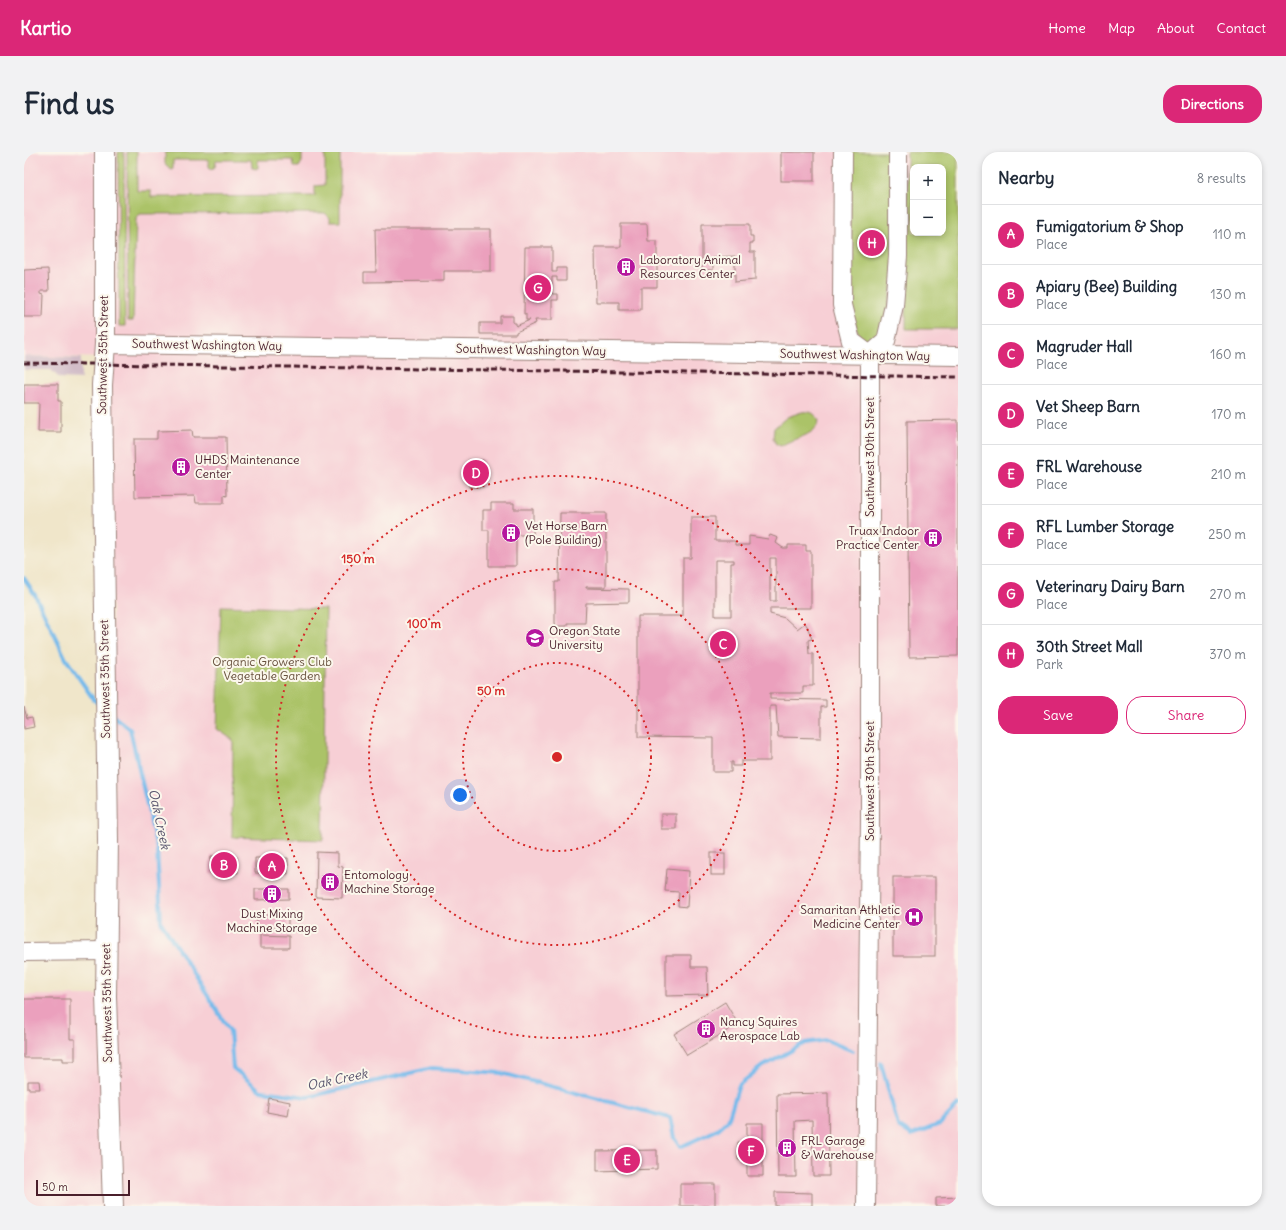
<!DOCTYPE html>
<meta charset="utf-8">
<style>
:root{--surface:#fff;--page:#f2f2f3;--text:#1f2937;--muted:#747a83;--line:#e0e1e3;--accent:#db2777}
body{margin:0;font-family:Delius,sans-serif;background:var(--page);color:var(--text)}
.controls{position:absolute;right:12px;top:12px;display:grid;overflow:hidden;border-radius:8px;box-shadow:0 2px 6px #0003}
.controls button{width:36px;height:36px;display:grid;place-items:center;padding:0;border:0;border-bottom:1px solid var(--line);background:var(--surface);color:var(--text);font:20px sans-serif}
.scale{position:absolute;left:12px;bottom:10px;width:94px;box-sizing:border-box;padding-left:4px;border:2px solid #4a1f2b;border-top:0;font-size:11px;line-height:14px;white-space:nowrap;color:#4a1f2b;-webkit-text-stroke:3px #fbf7ec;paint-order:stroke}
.you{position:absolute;left:436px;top:643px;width:14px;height:14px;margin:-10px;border:3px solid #fff;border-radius:50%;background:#1a73e8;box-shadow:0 0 0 6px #1a73e833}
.badge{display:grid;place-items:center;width:26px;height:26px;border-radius:50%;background:var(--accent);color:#fff;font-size:13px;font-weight:700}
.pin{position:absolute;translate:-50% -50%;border:2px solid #fff;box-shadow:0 1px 4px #0006}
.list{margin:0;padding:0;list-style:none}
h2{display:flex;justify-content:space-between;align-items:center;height:52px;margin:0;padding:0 16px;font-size:17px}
h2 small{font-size:13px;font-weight:400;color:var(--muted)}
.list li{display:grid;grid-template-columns:26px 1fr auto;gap:12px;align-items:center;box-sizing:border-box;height:60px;padding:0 16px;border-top:1px solid var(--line)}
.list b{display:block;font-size:15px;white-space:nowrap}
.list p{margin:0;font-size:13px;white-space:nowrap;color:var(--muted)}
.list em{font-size:13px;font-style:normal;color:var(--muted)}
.actions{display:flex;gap:8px;padding:12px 16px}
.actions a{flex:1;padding:9px 0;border:1px solid var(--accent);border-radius:16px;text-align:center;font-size:14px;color:var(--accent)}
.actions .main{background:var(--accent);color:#fff}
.map{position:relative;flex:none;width:934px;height:1054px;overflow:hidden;border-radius:16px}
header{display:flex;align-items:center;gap:24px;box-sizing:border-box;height:56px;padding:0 20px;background:var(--accent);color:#fff}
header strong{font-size:19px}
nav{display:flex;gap:22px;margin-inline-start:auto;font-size:14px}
.intro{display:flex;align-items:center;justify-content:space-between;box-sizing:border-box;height:96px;padding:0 24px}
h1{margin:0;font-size:28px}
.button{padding:10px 18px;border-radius:16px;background:var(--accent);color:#fff;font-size:14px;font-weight:700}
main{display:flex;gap:24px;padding:0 24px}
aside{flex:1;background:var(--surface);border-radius:16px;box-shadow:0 2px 6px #0003}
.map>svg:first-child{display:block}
.built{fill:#f7cfd5;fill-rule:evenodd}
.industrial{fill:#d2bdc8}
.green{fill:#abc368;stroke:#7a714a;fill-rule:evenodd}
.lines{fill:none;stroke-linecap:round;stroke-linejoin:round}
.stream{stroke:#74baeb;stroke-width:4}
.building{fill:#eba0bd;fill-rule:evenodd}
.tertiary-casing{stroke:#9d827a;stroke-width:20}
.secondary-casing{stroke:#9d827a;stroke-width:22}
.tertiary{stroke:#fff;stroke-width:18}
.secondary{stroke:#fff;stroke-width:20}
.rail{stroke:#4a1f2b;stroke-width:3;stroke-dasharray:6 3;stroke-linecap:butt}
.ring{fill:none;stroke:#d62828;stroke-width:2;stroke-dasharray:2 4}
.labels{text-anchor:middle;stroke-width:4;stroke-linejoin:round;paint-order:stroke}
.poi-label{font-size:12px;fill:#4a1f2b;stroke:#fbf7ec;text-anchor:start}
.street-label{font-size:12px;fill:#4a1f2b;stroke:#fbf7ec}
.park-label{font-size:12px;fill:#67503d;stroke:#fbf7ec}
.water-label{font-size:13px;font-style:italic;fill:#59556e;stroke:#fbf7ec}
.centre{fill:#d62828;stroke:#fbf7ec;stroke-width:2}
.ring-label{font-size:12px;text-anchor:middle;font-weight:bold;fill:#d62828;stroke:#fbf7ec;stroke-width:4;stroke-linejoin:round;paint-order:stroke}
</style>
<header>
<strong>Kartio</strong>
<nav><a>Home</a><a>Map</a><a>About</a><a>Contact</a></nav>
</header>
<div class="intro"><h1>Find us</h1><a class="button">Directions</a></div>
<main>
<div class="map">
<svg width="934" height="1054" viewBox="0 0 934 1054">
<rect width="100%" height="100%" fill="#fbf7ec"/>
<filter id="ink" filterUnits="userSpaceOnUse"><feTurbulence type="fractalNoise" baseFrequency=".025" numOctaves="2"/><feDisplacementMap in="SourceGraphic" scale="8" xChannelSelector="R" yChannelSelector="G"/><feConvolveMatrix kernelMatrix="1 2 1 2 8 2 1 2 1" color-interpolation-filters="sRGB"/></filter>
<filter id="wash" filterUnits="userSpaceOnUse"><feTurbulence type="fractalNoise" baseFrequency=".012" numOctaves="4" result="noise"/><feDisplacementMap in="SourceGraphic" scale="16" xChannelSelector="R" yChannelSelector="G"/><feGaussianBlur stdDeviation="0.9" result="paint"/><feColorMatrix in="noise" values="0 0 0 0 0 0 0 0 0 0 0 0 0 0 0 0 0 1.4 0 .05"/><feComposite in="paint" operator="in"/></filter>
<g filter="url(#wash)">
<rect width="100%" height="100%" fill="#f0e6ca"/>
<path class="built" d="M 0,0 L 934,0 L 934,1054 L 0,1054 L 0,843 L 91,843 L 86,206 L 0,204 ZM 889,15 L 919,15 L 919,81 L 889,81 Z"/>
<polygon class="industrial" points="0,204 57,206 57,227 35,226 27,218 0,218"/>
<g class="green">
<polygon points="94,0 100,0 101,174 95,174"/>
<polygon points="103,0 113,0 113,39 127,39 127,45 137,45 291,44 291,34 301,33 301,0 316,0 316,70 306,70 306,66 301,61 116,62 112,67 109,169 104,169"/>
<polygon points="141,0 278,0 278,10 275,15 270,15 269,8 234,8 234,16 231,17 228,15 227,8 192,8 191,15 188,17 185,15 185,8 149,8 149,16 147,17 141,12"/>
<polygon points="826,0 871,0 870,126 857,188 838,188 834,181 826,155"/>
<path d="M 883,0 L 934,0 L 934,177 L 882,177 ZM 889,15 L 919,15 L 919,81 L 889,81 Z"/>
<path d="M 778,260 C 787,259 791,261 795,269 C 791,285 770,285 757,294 L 752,292 L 749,286 L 750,276 L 763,265 Z"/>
<polygon points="197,454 302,457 299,688 208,685 209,588 193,577"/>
</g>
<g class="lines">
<g class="stream">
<polyline points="0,426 11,443 42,507 70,548 75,552"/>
<polyline points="88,563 106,577 133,697 137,770 206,879 209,916 237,939 284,945 408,916 477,921 646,966 650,986 656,995 693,978 704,968 715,933 736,916 781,891 802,888 829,899"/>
<polyline points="857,911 874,974 888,983 916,972 934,953"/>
</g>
</g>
<g id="blocks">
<g class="building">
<rect x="757" y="0" width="33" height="29"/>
<polygon points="597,72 623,72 624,89 633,89 633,135 617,135 617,158 595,158 595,150 572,150 571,95 597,95"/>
<polygon points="678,72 726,72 726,84 729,84 729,91 726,91 726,100 731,100 731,128 711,130 711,104 689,105 689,118 678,118"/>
<polygon points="351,77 467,77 467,119 420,119 420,129 340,130 340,120 352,120"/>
<polygon points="501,95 528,95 528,120 533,120 533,116 542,116 542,129 533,129 533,125 528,125 528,142 534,142 534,148 528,148 528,168 511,168 512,171 492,180 492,182 456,182 456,171 476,171 476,164 489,164 489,171 492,171 492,174 506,168 502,168 502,162 500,162"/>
<polygon points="24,117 25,139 17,139 17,142 20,143 19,165 0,165 0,118"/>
<polygon points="0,232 34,232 34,249 37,249 37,280 14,280 15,251 0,251"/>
<polygon points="934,268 934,504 885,505 883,269"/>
<polygon points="168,278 169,285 202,285 203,344 200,343 200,351 172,351 171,344 111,345 110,287 133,287 133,279"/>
<rect x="445" y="308" width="14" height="27"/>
<polygon points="467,351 490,351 490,357 509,357 509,383 492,383 492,414 465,414 465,378 459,378 459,358 467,358"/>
<polygon points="536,361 582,361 582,435 562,435 562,436 605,437 605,450 562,451 561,471 543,471 543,474 532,474 531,471 531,430 535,430"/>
<path d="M 667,365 L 691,365 L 691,389 L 711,389 L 711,393 L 725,393 L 725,384 L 744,387 L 746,383 L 754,386 L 752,391 L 759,396 L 764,396 L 764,393 L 782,393 L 782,399 L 787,399 L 787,456 L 746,456 L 746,462 L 761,466 L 773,477 L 781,471 L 783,474 L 788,487 L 784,488 L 785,502 L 789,502 L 789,534 L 779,534 L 779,541 L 746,541 L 746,547 L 802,548 L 802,555 L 797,555 L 797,586 L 754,585 L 752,554 L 746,554 L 746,609 L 717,609 L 717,614 L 709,614 L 709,610 L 707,610 L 707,620 L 689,620 L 689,586 L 614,585 L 614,464 L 659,464 L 659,406 L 667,406 ZM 746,406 L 752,406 L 752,449 L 746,449 ZM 691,408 L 710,408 L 710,411 L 707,411 L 707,464 L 691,464 Z"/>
<polygon points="0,555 3,566 8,565 10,575 0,577"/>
<rect x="637" y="662" width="15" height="15"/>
<polygon points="293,700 314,701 314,714 319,715 318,746 292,745"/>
<rect x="687" y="701" width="14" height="22"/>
<polygon points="187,704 213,705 214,721 186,721"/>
<polygon points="231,706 264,706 264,722 231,721"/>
<polygon points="643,717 665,719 663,755 654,754 655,740 641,739"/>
<rect x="869" y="725" width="42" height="79"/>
<polygon points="231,737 265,737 265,747 231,748"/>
<rect x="233" y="763" width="31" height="12"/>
<polygon points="236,783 265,784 265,796 236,796"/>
<polygon points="642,803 667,803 667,815 683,815 684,843 642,844"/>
<polygon points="0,847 46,847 46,887 51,887 51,909 39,909 39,906 0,906"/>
<polygon points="701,850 714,872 663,903 650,882"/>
<polygon points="4,929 15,929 16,937 4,937"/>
<polygon points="804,941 805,1024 789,1024 788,968 771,969 772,1025 754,1025 753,942"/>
<polygon points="245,946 266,950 264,964 243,960"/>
<polygon points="723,971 739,971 739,1024 723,1024 723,1008 714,1008 714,990 723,990"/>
<polygon points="633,998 633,1017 573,1019 573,999"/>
<rect x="656" y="1032" width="35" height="22"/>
<polygon points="751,1040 788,1041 788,1054 751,1054"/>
<polygon points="934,1045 934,1054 912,1054 912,1046"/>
</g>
</g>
</g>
<g filter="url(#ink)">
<use href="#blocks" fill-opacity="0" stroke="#9d827a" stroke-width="1"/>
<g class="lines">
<defs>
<g id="tertiary">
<polyline points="819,0 818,153 827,189 846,203"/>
<polyline points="81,192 934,204"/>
<polyline points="846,203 862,189 870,153 874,104 874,0"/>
<polyline points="0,800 82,799"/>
<polyline points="842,1054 846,666 846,203"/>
</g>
<polyline id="secondary" points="81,0 81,192 78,233 84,688 82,844 89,1054"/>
</defs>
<use href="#tertiary" class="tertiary-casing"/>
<use href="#secondary" class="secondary-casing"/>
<use href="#tertiary" class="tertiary"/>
<use href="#secondary" class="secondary"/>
<polyline class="rail" points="0,211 934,225"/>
</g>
</g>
<g class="ring">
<circle cx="533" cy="605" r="94"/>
<circle cx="533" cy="605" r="188"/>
<circle cx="533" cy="605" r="281"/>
</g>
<defs>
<symbol id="building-disc" viewBox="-11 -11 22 22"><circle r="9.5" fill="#b5179e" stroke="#fbf7ec"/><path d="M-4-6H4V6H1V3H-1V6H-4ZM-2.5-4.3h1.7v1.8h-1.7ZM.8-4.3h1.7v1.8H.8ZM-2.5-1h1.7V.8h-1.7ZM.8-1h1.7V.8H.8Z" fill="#fff"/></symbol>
<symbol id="university-disc" viewBox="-11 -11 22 22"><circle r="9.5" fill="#b5179e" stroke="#fbf7ec"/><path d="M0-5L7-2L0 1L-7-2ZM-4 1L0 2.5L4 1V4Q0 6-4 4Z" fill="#fff"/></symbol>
<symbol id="hospital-disc" viewBox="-11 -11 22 22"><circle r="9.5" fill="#b5179e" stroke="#fbf7ec"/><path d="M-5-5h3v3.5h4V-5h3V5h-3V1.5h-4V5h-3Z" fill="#fff"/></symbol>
</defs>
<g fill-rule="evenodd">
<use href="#building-disc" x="591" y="104" width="22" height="22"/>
<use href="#building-disc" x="146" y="304" width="22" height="22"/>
<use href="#building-disc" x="476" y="370" width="22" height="22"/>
<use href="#building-disc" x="898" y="375" width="22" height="22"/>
<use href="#university-disc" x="500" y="475" width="22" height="22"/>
<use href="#building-disc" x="295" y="719" width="22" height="22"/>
<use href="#building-disc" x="237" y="731" width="22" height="22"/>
<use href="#hospital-disc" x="879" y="754" width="22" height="22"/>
<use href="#building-disc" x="671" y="866" width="22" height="22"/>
<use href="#building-disc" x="752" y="985" width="22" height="22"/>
</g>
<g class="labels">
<g class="poi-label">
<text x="616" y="112">Laboratory Animal<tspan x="616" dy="14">Resources Center</tspan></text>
<text x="171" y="312">UHDS Maintenance<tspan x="171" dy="14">Center</tspan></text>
<text x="501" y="378">Vet Horse Barn<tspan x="501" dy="14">(Pole Building)</tspan></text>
<text x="895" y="383" text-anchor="end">Truax Indoor<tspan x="895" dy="14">Practice Center</tspan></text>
<text x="525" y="483">Oregon State<tspan x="525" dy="14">University</tspan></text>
<text x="320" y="727">Entomology<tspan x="320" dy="14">Machine Storage</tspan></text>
<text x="876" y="762" text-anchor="end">Samaritan Athletic<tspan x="876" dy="14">Medicine Center</tspan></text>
<text x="248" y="766" text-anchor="middle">Dust Mixing<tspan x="248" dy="14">Machine Storage</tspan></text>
<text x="696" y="874">Nancy Squires<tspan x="696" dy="14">Aerospace Lab</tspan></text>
<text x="777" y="993">FRL Garage<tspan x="777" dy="14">&amp; Warehouse</tspan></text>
</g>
<g class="street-label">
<text transform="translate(183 193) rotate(1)" y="4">Southwest Washington Way</text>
<text transform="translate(507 198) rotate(1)" y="4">Southwest Washington Way</text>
<text transform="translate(79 203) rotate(-89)" y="4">Southwest 35th Street</text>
<text transform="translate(831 203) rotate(1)" y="4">Southwest Washington Way</text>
<text transform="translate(846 305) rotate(-90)" y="4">Southwest 30th Street</text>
<text transform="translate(81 527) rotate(-91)" y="4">Southwest 35th Street</text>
<text transform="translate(846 629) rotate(-90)" y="4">Southwest 30th Street</text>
<text transform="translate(83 851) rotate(-91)" y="4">Southwest 35th Street</text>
</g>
<g class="park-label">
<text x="248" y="514">Organic Growers Club<tspan x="248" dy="14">Vegetable Garden</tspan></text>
</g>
<g class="water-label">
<text transform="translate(136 667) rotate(78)" y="5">Oak Creek</text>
<text transform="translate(313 927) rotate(-12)" y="5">Oak Creek</text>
</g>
</g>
<circle cx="533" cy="605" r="6" class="centre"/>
<g class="ring-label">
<text x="334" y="411">150 m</text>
<text x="400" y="476">100 m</text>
<text x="467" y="543">50 m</text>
</g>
</svg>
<div class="controls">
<button>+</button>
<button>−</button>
</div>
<div class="scale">50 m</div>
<div class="you"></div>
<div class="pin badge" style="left:248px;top:714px">A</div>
<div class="pin badge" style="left:200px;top:713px">B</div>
<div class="pin badge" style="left:699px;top:492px">C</div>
<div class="pin badge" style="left:452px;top:321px">D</div>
<div class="pin badge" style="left:603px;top:1008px">E</div>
<div class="pin badge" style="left:727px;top:999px">F</div>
<div class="pin badge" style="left:514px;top:136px">G</div>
<div class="pin badge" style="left:848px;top:91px">H</div>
</div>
<aside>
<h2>Nearby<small>8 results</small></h2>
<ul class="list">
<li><span class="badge">A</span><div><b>Fumigatorium &amp; Shop</b><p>Place</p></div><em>110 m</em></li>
<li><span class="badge">B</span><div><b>Apiary (Bee) Building</b><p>Place</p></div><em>130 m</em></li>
<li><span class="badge">C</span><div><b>Magruder Hall</b><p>Place</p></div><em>160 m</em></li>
<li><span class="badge">D</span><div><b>Vet Sheep Barn</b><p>Place</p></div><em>170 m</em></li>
<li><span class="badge">E</span><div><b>FRL Warehouse</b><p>Place</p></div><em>210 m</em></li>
<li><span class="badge">F</span><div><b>RFL Lumber Storage</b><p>Place</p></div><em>250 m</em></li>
<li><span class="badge">G</span><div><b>Veterinary Dairy Barn</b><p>Place</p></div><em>270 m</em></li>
<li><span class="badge">H</span><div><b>30th Street Mall</b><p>Park</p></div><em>370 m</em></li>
</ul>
<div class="actions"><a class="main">Save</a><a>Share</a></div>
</aside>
</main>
